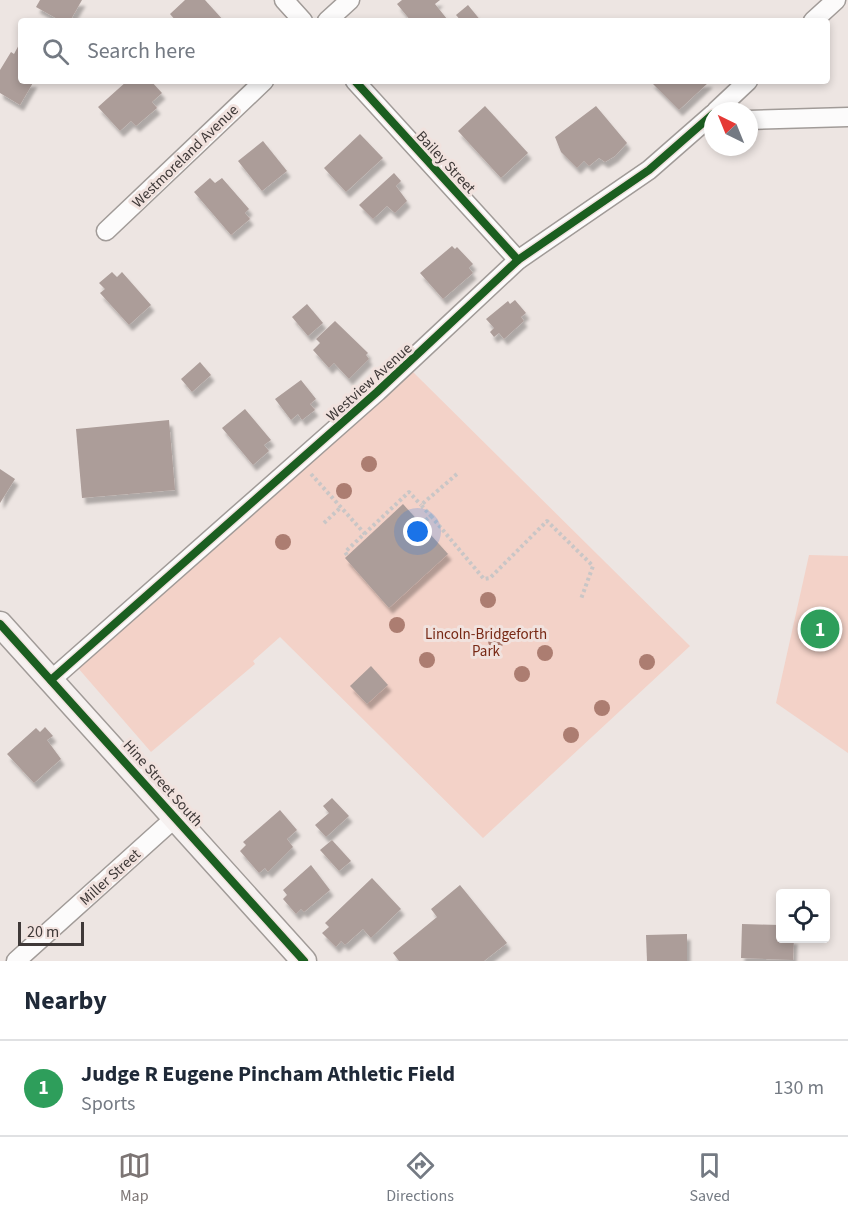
<!DOCTYPE html>
<style>
:root{--surface:#fff;--page:#f2f2f3;--text:#1f2937;--muted:#747a83;--line:#e0e1e3;--accent:#7c7574}
body{margin:0;font-family:"Source Sans 3",sans-serif;background:var(--page);color:var(--text)}
.controls{position:absolute;right:18px;bottom:18px;display:grid;overflow:hidden;border-radius:6px;box-shadow:0 3px 9px #0003}
.controls button{width:54px;height:54px;display:grid;place-items:center;padding:0;border:0;border-bottom:2px solid var(--line);background:var(--surface);color:var(--text);font:30px sans-serif}
.compass{position:absolute;left:704px;top:102px;width:54px;height:54px;border-radius:50%;background:var(--surface);box-shadow:0 3px 9px #0003;rotate:317deg}
.scale{position:absolute;left:18px;bottom:15px;width:66px;box-sizing:border-box;padding-left:6px;border:3px solid #3f3938;border-top:0;font-size:16px;line-height:21px;white-space:nowrap;color:#3f3938;-webkit-text-stroke:4px #f1e2de;paint-order:stroke}
.you{position:absolute;left:418px;top:532px;width:21px;height:21px;margin:-15px;border:4px solid #fff;border-radius:50%;background:#1a73e8;box-shadow:0 0 0 9px #1a73e833}
.badge{display:grid;place-items:center;width:39px;height:39px;border-radius:50%;background:var(--accent);color:#fff;font-size:20px;font-weight:700}
.pin{position:absolute;translate:-50% -50%;border:3px solid #fff;box-shadow:0 2px 6px #0006}
.list{margin:0;padding:0;list-style:none}
h2{display:flex;justify-content:space-between;align-items:center;height:78px;margin:0;padding:0 24px;font-size:26px}
h2 small{font-size:20px;font-weight:400;color:var(--muted)}
.list li{display:grid;grid-template-columns:39px 1fr auto;gap:18px;align-items:center;box-sizing:border-box;height:96px;padding:0 24px;border-top:2px solid var(--line)}
.list b{display:block;font-size:22px;white-space:nowrap}
.list p{margin:0;font-size:20px;white-space:nowrap;color:var(--muted)}
.list em{font-size:20px;font-style:normal;color:var(--muted)}
.icon{flex:none;width:33px;height:33px;fill:none;stroke:currentColor;stroke-width:2;stroke-linecap:round;stroke-linejoin:round}
.map{position:relative;flex:none;width:848px;height:961px;overflow:hidden}
.search{position:absolute;background:var(--surface);box-shadow:0 3px 9px #0003;left:18px;right:18px;top:18px;height:66px;display:flex;align-items:center;gap:15px;box-sizing:border-box;padding:0 21px;border-radius:6px;color:var(--muted);font-size:22px}
.sheet{height:174px;background:var(--surface)}
nav{display:flex;justify-content:space-around;align-items:center;box-sizing:border-box;height:84px;border-top:2px solid var(--line);background:var(--surface);font-size:16px;color:var(--muted)}
nav a{display:grid;justify-items:center;gap:3px}
nav .on{color:var(--accent)}
.map>svg:first-child{display:block}
.green{fill:#f3d2c8}
.building{fill:#ac9d99;filter:url(#shadow)}
.lines{fill:none;stroke-linecap:round;stroke-linejoin:round}
.street-casing{stroke:#a19b98;stroke-width:21}
.secondary-casing{stroke:#a19b98;stroke-width:27}
.path{stroke:#c9c6c6;stroke-width:4;stroke-dasharray:3 3;stroke-linecap:butt}
.street{stroke:#fcfbfb;stroke-width:18}
.secondary{stroke:#f6f1f0;stroke-width:24}
.cycleway-casing{stroke:#f1e2de;stroke-width:11}
.cycleway{stroke:#1b5e20;stroke-width:8}
.tree{fill:#ac7d71}
.labels{text-anchor:middle;stroke-width:6;stroke-linejoin:round;paint-order:stroke}
.street-label{font-size:15px;fill:#3f3938;stroke:#f1e2de}
.park-label{font-size:15px;fill:#772814;stroke:#f1e2de}
</style>
<div class="map">
<svg width="848" height="961" viewBox="0 0 848 961">
<defs>
<filter id="shadow"><feDropShadow dx="3.5" dy="6" stdDeviation="1.5" flood-color="#0004"/></filter>
</defs>
<rect width="100%" height="100%" fill="#ede5e2"/>
<g class="green">
<polygon points="413,372 690,646 483,838 280,637 253,661 255,664 151,752 78,668"/>
<polygon points="809,555 848,556 848,753 776,703"/>
</g>
<g class="building">
<polygon points="40,0 82,0 70,21 61,21 36,7"/>
<polygon points="185,0 205,0 224,21 176,21 170,14"/>
<polygon points="402,0 440,0 435,4 447,19 411,21 397,4"/>
<polygon points="468,5 481,21 461,21 456,15"/>
<polygon points="21,41 21,81 34,81 20,105 0,93 0,70 11,52 14,54"/>
<polygon points="127,81 151,81 162,93 152,102 157,108 136,126 131,121 120,131 98,107"/>
<polygon points="650,81 708,81 709,82 679,110"/>
<polygon points="485,106 528,153 501,178 458,131"/>
<polygon points="596,106 627,143 615,156 605,162 599,158 589,166 584,161 577,168 561,152 555,137"/>
<polygon points="360,134 383,158 346,192 324,168"/>
<polygon points="263,141 287,171 262,191 238,161"/>
<polygon points="394,173 401,181 396,186 407,201 395,213 387,206 373,219 359,205"/>
<polygon points="210,178 215,183 222,178 249,209 245,213 250,219 231,235 194,192"/>
<polygon points="452,246 455,249 457,247 473,264 469,268 473,273 443,299 420,273"/>
<polygon points="112,272 117,277 122,272 151,305 129,325 100,293 105,289 99,283"/>
<polygon points="515,300 526,313 521,317 524,321 504,339 499,333 494,337 490,332 494,328 486,319 508,301 510,304"/>
<polygon points="307,304 323,323 308,336 292,317"/>
<polygon points="335,321 368,353 366,355 369,359 349,379 334,363 329,368 313,350 320,343 316,339"/>
<polygon points="200,362 211,375 192,392 181,379"/>
<polygon points="301,380 316,399 310,404 315,410 302,420 298,414 291,420 275,399"/>
<polygon points="245,409 271,440 264,445 269,451 253,465 222,428"/>
<polygon points="169,420 175,490 82,498 76,429"/>
<polygon points="0,469 15,479 0,503"/>
<polygon points="403,504 448,554 389,608 345,558"/>
<polygon points="371,666 388,685 367,704 350,686"/>
<polygon points="45,727 53,736 47,740 61,759 34,783 7,754 36,728 40,732"/>
<polygon points="332,798 349,816 326,837 315,825 329,813 323,806"/>
<polygon points="280,810 297,830 287,839 293,847 268,872 265,868 259,873 240,851 246,845 243,842"/>
<polygon points="332,840 351,861 339,871 320,850"/>
<polygon points="311,865 330,890 304,912 301,909 296,914 283,899 287,895 283,890"/>
<polygon points="372,878 401,909 371,938 363,929 345,945 341,941 336,947 322,933 329,927 325,923"/>
<polygon points="460,885 507,943 484,961 399,961 393,953 437,917 431,909"/>
<polygon points="742,924 780,925 780,938 794,938 793,960 741,958"/>
<polygon points="687,934 687,961 647,961 646,935"/>
</g>
<g class="lines">
<defs>
<g id="street">
<polyline points="284,0 303,21"/>
<polyline points="327,21 350,0"/>
<polyline points="813,21 836,0"/>
<polyline points="355,81 518,260"/>
<polyline points="716,111 748,81"/>
<polyline points="749,120 848,117"/>
<polyline points="106,231 264,81"/>
<polyline points="51,680 377,392 518,260 649,170 713,114"/>
<polyline points="16,961 176,817"/>
</g>
<polyline id="secondary" points="0,624 304,961"/>
</defs>
<use href="#street" class="street-casing"/>
<use href="#secondary" class="secondary-casing"/>
<g class="path">
<polyline points="311,474 365,534"/>
<polyline points="431,516 484,579 490,578 547,521 593,566 581,599"/>
<polyline points="324,523 340,508"/>
<polyline points="421,524 431,516 421,505 457,474"/>
<polyline points="347,555 345,552 409,492 421,505"/>
</g>
<use href="#street" class="street"/>
<use href="#secondary" class="secondary"/>
<defs>
<g id="cycleway">
<polyline points="355,81 518,260"/>
<polyline points="0,624 304,961"/>
<polyline points="51,680 377,392 518,260 649,170 713,114"/>
</g>
</defs>
<use href="#cycleway" class="cycleway-casing"/>
<use href="#cycleway" class="cycleway"/>
</g>
<g class="tree">
<circle cx="369" cy="464" r="8"/>
<circle cx="344" cy="491" r="8"/>
<circle cx="283" cy="542" r="8"/>
<circle cx="488" cy="600" r="8"/>
<circle cx="397" cy="625" r="8"/>
<circle cx="496" cy="641" r="8"/>
<circle cx="545" cy="653" r="8"/>
<circle cx="427" cy="660" r="8"/>
<circle cx="647" cy="662" r="8"/>
<circle cx="522" cy="674" r="8"/>
<circle cx="602" cy="708" r="8"/>
<circle cx="571" cy="735" r="8"/>
</g>
<g class="labels">
<g class="street-label">
<text transform="translate(185 156) rotate(-44)" y="5">Westmoreland Avenue</text>
<text transform="translate(446 162) rotate(47)" y="5">Bailey Street</text>
<text transform="translate(369 382) rotate(-42)" y="5">Westview Avenue</text>
<text transform="translate(163 783) rotate(48)" y="5">Hine Street South</text>
<text transform="translate(110 877) rotate(-42)" y="5">Miller Street</text>
</g>
<g class="park-label">
<text x="486" y="639">Lincoln-Bridgeforth<tspan x="486" dy="17">Park</tspan></text>
</g>
</g>
</svg>
<div class="controls">
<button><svg class="icon" aria-label="locate" viewBox="0 0 24 24"><circle cx="12" cy="12" r="6"/><path d="M12 2v4M12 18v4M2 12h4M18 12h4"/></svg></button>
</div>
<svg class="compass" viewBox="-18 -18 36 36"><path d="M0-13l5 13h-10z" fill="#e53935"/><path d="M0 13l5-13h-10z" fill="#747a83"/></svg>
<div class="scale">20 m</div>
<div class="you"></div>
<div class="pin badge" style="left:820px;top:629px;background:#2e9e5b">1</div>
<div class="search"><svg class="icon" aria-label="search" viewBox="0 0 24 24"><circle cx="10" cy="10" r="6"/><path d="M15 15l6 6"/></svg>Search here</div>
</div>
<section class="sheet">
<h2>Nearby<small></small></h2>
<ul class="list">
<li><span class="badge" style="background:#2e9e5b">1</span><div><b>Judge R Eugene Pincham Athletic Field</b><p>Sports</p></div><em>130 m</em></li>
</ul>
</section>
<nav>
<a class="on"><svg class="icon" aria-label="map" viewBox="0 0 24 24"><path d="M3 6l6-2 6 2 6-2v14l-6 2-6-2-6 2zM9 4v14M15 6v14"/></svg>Map</a>
<a><svg class="icon" aria-label="directions" viewBox="0 0 24 24"><path d="M12 3l9 9-9 9-9-9zM9 14v-3h6M13 9l2 2-2 2"/></svg>Directions</a>
<a><svg class="icon" aria-label="saved" viewBox="0 0 24 24"><path d="M7 4h10v16l-5-4-5 4z"/></svg>Saved</a>
</nav>
